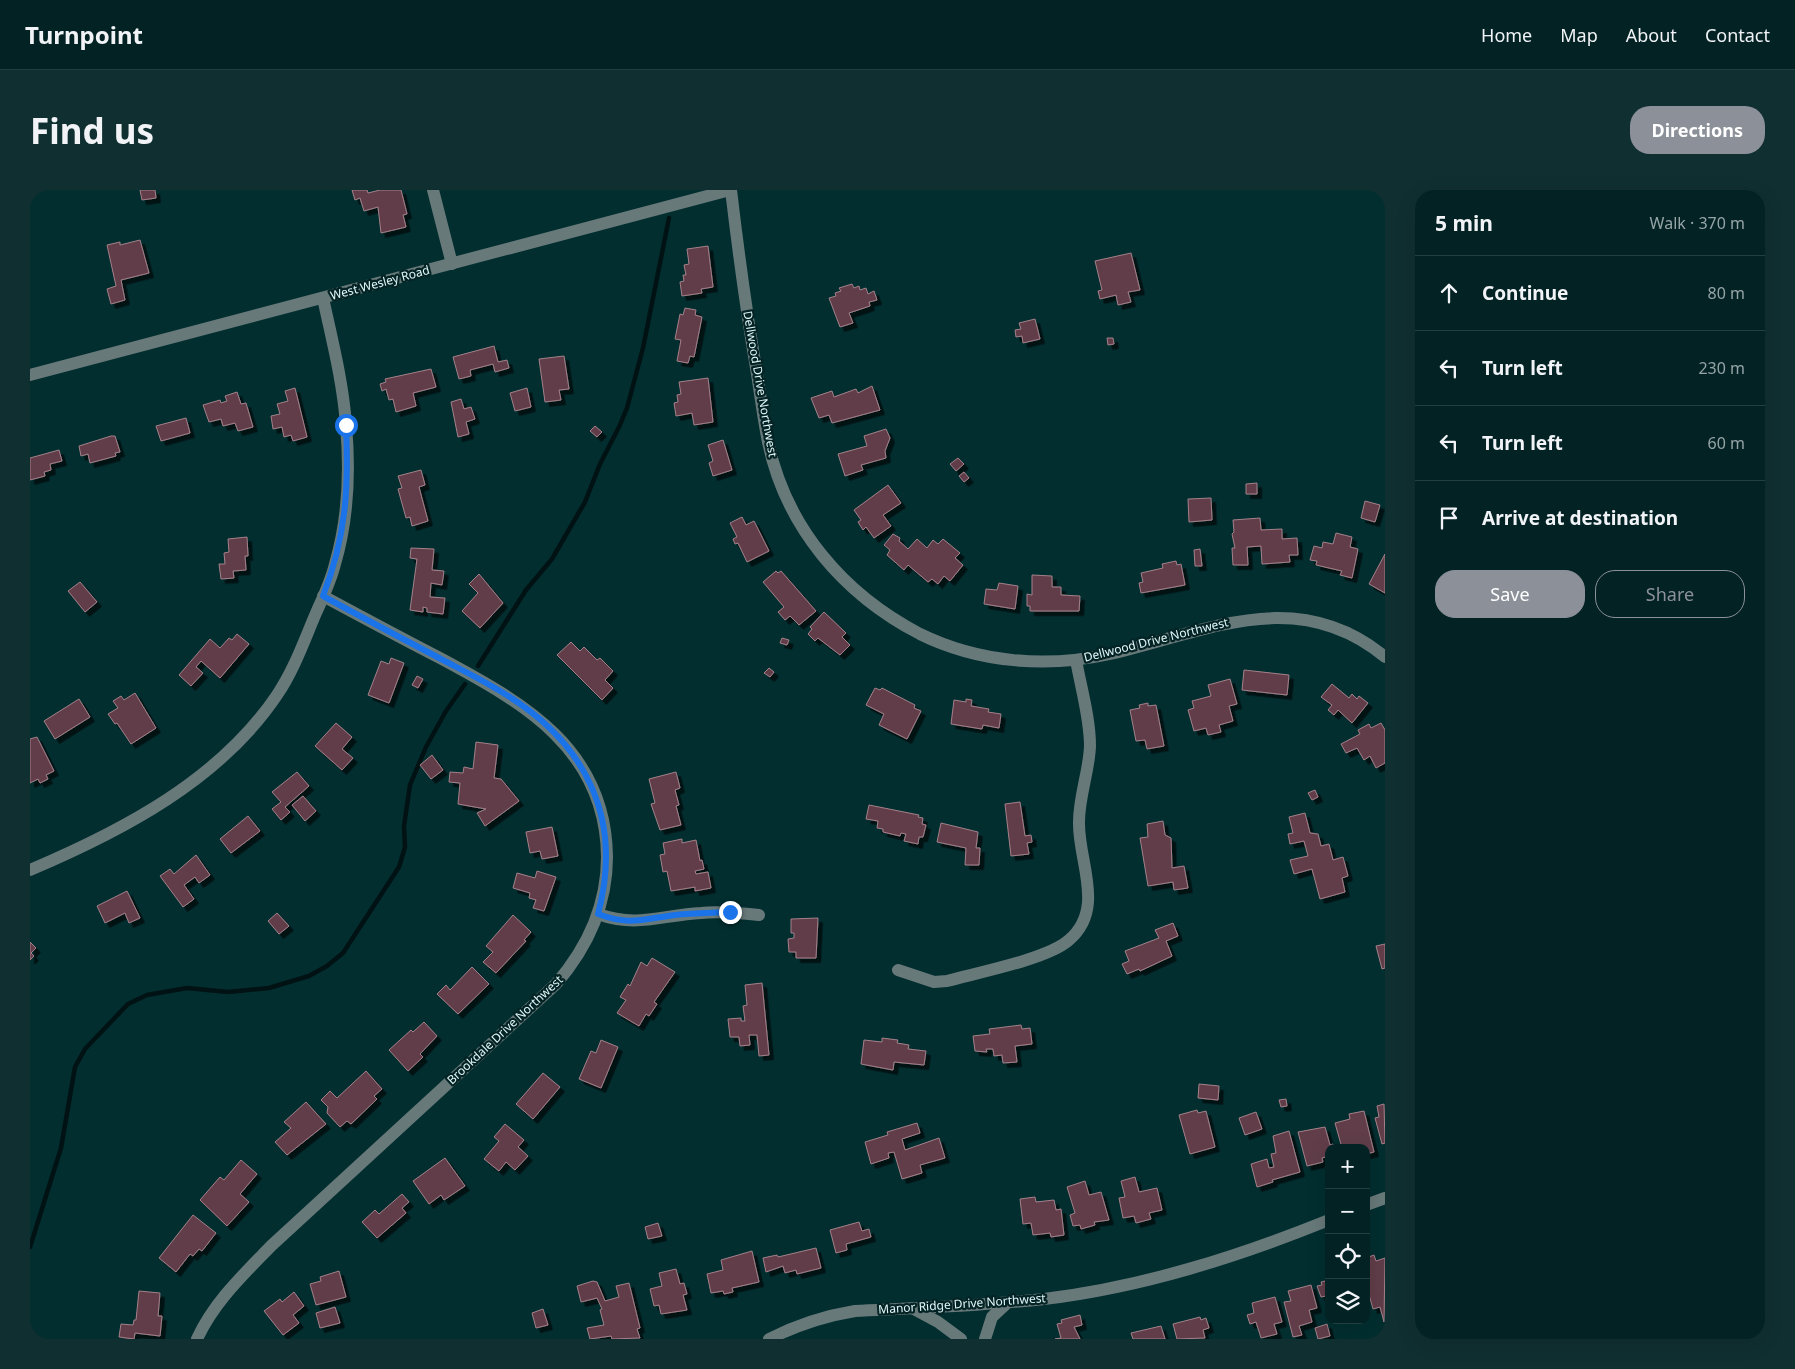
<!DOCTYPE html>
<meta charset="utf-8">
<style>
:root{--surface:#022224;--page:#102f31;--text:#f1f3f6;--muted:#96a4a6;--line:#233f41;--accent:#8c9099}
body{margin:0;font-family:"Noto Sans",sans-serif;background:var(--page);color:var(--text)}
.controls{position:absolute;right:15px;bottom:15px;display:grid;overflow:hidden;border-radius:10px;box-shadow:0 5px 20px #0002}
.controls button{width:45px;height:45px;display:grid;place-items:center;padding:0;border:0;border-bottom:1px solid var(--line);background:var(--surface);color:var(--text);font:25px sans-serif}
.stop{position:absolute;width:15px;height:15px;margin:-11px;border:4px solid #1a73e8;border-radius:50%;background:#fff}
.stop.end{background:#1a73e8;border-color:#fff;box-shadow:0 1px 5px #0008}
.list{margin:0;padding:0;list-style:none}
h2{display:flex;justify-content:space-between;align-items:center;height:65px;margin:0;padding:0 20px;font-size:21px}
h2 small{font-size:16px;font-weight:400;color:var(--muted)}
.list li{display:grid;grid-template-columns:32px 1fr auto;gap:15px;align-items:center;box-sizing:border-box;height:75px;padding:0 20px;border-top:1px solid var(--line)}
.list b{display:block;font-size:19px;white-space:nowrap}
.list em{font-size:16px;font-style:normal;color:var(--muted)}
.actions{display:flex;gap:10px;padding:15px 20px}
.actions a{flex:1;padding:11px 0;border:1px solid var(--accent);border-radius:20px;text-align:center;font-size:18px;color:var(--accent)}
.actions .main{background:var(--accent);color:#fff}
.icon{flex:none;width:28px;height:28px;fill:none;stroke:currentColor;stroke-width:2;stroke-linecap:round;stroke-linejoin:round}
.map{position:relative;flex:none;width:1355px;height:1149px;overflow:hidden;border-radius:20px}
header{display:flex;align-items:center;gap:30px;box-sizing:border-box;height:70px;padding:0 25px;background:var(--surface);border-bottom:1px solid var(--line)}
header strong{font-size:24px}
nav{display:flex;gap:28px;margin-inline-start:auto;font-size:18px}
.intro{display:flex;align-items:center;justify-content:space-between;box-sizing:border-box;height:120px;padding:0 30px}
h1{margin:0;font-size:35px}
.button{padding:12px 22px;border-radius:20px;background:var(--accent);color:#fff;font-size:18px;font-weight:700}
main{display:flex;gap:30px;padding:0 30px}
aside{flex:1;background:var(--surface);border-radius:20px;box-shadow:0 5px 20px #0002}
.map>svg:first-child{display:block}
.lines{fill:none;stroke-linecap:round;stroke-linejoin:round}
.stream{stroke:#001213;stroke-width:4.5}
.building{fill:#613e48;stroke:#a4818a;filter:url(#shadow)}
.minor{stroke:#68797a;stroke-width:12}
.route{stroke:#1a73e8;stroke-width:6}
.labels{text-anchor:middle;stroke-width:4.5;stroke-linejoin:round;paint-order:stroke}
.street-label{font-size:12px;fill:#e1f7f8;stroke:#042324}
</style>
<header>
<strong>Turnpoint</strong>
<nav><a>Home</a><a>Map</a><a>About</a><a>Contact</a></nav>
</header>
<div class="intro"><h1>Find us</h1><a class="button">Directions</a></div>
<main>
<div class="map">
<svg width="1355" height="1149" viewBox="0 0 1355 1149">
<defs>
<filter id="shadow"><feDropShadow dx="4.5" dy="4.5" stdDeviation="0" flood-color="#0009"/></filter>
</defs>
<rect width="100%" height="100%" fill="#022e30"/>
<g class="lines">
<g class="stream">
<polyline points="448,476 496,400 522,369 555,312 570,274 589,237 597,218 613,158 639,28"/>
<polyline points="0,1057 31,958 45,877 55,859 98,814 117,805 157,798 198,802 239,798 279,786 297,776 313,763 369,677 375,657 374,636 380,595 396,557 416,521 435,494"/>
</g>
</g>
<g class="building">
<polygon points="110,0 125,0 126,8 112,10"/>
<polygon points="322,0 337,0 338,3 350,0 371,0 377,24 373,25 376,37 351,43 348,17 334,21 330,8 325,10"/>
<polygon points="110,50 119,83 91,90 95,110 81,114 77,99 86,96 77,55 90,52 90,55"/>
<polygon points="678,56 683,97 671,99 672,103 652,106 650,92 654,91 653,85 656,85 654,75 659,74 657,59"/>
<polygon points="1101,63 1110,100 1098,102 1101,112 1088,115 1086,105 1070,109 1068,101 1072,100 1065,71"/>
<polygon points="822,94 824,98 829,96 830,100 836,98 838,104 844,101 847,110 839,112 840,116 819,123 823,133 810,137 799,108 806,106 805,103 811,101 809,98"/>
<polygon points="655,118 666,120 665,125 672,127 664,167 660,166 658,173 647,171 651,150 645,149 650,124 653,125"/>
<polygon points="1005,129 1010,149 993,153 992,146 986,147 985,140 991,139 989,133"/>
<polygon points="1077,148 1083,148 1084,154 1078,155"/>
<polygon points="464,156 468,172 477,170 479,178 465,182 463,174 440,180 441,186 429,189 423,167"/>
<polygon points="534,166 539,199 529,200 531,210 515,212 509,169"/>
<polygon points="401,179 406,197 383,203 386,216 366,222 363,209 359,210 356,199 352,201 350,194 356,192 355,189"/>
<polygon points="678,188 683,232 664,235 662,223 646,226 644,213 648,212 647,205 651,204 649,192"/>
<polygon points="842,196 850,220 802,233 799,225 789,228 781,208 802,201 804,207 826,199 828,203"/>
<polygon points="265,198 277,247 263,251 261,245 254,247 252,237 243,239 241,226 250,224 247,214 258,211 255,201"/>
<polygon points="497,198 501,217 485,221 480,203"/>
<polygon points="207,202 211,214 216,213 223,237 208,241 205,233 193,236 191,229 179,232 173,215 190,210 191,213 197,211 195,206"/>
<polygon points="431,209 434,219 441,217 445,229 436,232 439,244 428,247 421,212"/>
<polygon points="156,228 160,243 131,251 126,236"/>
<polygon points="565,236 572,242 567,247 560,241"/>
<polygon points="856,239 860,248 855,261 856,268 831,275 833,280 815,286 808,264 837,256 834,246"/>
<polygon points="81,246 85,246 90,262 85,263 86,266 60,273 58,264 51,266 49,256"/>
<polygon points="693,250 702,280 683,286 679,273 683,271 678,255"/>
<polygon points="29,260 32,271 20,274 21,280 14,282 15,286 0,290 0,268"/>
<polygon points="928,268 934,274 926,281 920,274"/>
<polygon points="391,280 395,295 389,297 398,331 382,336 380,327 376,328 368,299 372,298 368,286"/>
<polygon points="934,282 939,288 934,292 929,286"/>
<polygon points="1227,293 1227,304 1216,304 1216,294"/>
<polygon points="858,295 871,313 853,325 861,336 844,348 836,337 833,340 828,332 831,330 824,320"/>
<polygon points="1181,308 1182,330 1159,332 1158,309"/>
<polygon points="1335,311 1350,315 1345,332 1331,328"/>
<polygon points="712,327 716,335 724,331 739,361 717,372 708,353 705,354 703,349 707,347 700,333"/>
<polygon points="1230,328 1231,340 1252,339 1252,349 1267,348 1268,365 1259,365 1260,372 1232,374 1231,356 1217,357 1218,375 1203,375 1202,358 1205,358 1202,344 1204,342 1203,330"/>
<polygon points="1306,343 1322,347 1320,357 1328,359 1322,388 1310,385 1312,381 1286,375 1287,371 1280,370 1284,356 1292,358 1293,352 1303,354"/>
<polygon points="863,344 870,348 869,351 878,359 887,349 897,358 903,350 908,354 913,349 930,363 925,368 933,375 920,391 914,386 908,394 902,389 898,392 878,375 874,380 857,365 860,360 854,355"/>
<polygon points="217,347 218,366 215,366 216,380 203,381 204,388 191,389 189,374 195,374 194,363 199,362 198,349"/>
<polygon points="381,358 404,359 402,380 414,381 412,395 401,393 400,407 415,408 413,424 397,422 397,418 393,417 393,422 380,420 387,369 380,368"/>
<polygon points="1170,359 1172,376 1165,376 1164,360"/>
<polygon points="1355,364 1355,403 1339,394"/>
<polygon points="1146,371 1147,375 1151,374 1155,395 1111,403 1109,393 1113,392 1111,383 1133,378 1132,374"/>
<polygon points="746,381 748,383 751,381 786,421 769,435 760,426 755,430 748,422 754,417 733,392"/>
<polygon points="449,384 473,413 450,438 432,421 448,403 439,394"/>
<polygon points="1002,385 1022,386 1022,397 1031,397 1031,405 1050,406 1049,421 1000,421 1000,416 997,416 997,404 1002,405"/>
<polygon points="50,392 67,412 55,422 38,401"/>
<polygon points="969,393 988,396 985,419 954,414 956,399 967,400"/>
<polygon points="794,422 816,443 812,447 820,455 810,465 788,448 785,451 778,444 782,439 780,437"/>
<polygon points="207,444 219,454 190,488 171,471 166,477 173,483 161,496 149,485 180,449 190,458 199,448 202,450"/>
<polygon points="752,448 759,450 757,455 750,453"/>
<polygon points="541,452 550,461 554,457 567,470 570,468 583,481 575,490 583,498 572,510 527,465"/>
<polygon points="361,468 374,473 359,513 338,505 351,471 359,474"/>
<polygon points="739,478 744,482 740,487 734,483"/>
<polygon points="1214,480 1259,485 1257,505 1212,500"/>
<polygon points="387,486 393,489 388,498 382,495"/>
<polygon points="1200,489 1207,514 1199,516 1203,531 1189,535 1191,542 1178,545 1176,538 1164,541 1158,520 1164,518 1162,511 1181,506 1178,495"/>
<polygon points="1302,494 1319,508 1322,504 1327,509 1329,506 1338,513 1322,533 1308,520 1304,525 1298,520 1302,515 1291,507"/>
<polygon points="845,498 850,500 852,498 885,515 884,518 891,521 877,549 849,535 854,524 836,515"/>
<polygon points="105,503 126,538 101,554 87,533 85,534 78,524 88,518 83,511 91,506 94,510"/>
<polygon points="49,509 60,527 25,549 14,531"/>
<polygon points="936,509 942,510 941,516 959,519 958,522 971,524 969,538 953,535 952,539 921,534 924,510 936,512"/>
<polygon points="1118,513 1118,516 1126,515 1134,556 1117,559 1115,550 1106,551 1100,520 1110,518 1109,515"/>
<polygon points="306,533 322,547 312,559 323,568 312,580 285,556"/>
<polygon points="1351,533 1355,540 1355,573 1346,578 1340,566 1334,570 1327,558 1316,563 1311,554 1330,544 1328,540 1339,534 1341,538"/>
<polygon points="7,547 24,581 16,585 18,589 10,593 8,589 0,593 0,549"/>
<polygon points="446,552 468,555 464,588 471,589 489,611 455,636 447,623 456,619 428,614 430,593 419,592 420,582 433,583 434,577 443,579"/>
<polygon points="402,565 413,580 401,589 390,575"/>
<polygon points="267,582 279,596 255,617 260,622 251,630 242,619 251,612 242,602"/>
<polygon points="646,582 650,598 645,600 649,615 646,616 651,635 630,640 621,614 625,613 619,589"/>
<polygon points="1285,600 1288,607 1282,610 1278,603"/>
<polygon points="273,606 286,621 275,631 262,615"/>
<polygon points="990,612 995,646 1001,645 1002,652 997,653 999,664 981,666 975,614"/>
<polygon points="839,615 889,625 888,627 893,628 892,634 896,635 893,647 889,647 888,654 874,651 876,644 871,643 870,646 853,642 853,639 847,638 848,631 836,629"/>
<polygon points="1275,623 1280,643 1288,644 1291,656 1299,654 1303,670 1313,667 1318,686 1312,688 1315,702 1290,709 1282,679 1264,684 1260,670 1278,666 1274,651 1260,654 1258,644 1263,643 1259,627"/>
<polygon points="218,626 230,641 201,663 190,649"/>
<polygon points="1133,631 1135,645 1141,648 1142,678 1154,676 1158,698 1144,700 1143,692 1118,696 1110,648 1118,647 1117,634"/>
<polygon points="911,633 948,642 946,658 950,658 949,675 935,675 936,658 907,652"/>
<polygon points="522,637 528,666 512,669 510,661 500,663 496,642"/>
<polygon points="652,649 652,653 666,650 670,671 672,670 674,679 665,681 666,684 678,682 681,698 665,701 665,697 641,701 637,681 633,682 630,665 635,664 633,653"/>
<polygon points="166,665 180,685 169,693 165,687 154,695 164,709 153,717 130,686 140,679 144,684"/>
<polygon points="507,681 526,687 514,721 503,718 506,710 499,708 500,703 483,698 487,683 505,688"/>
<polygon points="97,701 110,728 99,733 95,723 75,733 67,716"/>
<polygon points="247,723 259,736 249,744 238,731"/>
<polygon points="483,725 501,742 494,750 496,751 466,783 453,772 463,762 456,756"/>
<polygon points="788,728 786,768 766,768 766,762 759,762 758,749 764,748 764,743 761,743 761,729"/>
<polygon points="1143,733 1148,746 1136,751 1142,766 1110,781 1109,779 1097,784 1092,774 1099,771 1095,761 1129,748 1125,740"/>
<polygon points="0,752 6,758 1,763 4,766 0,770"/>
<polygon points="1355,754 1355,778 1352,779 1346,756"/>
<polygon points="622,768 645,782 624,812 627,814 619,826 616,824 609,836 587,823 596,810 590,807 598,794 600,796 611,772 617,776"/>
<polygon points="442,777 459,794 428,824 407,804 416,795 420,800"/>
<polygon points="732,793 739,865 729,866 727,845 719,845 720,855 710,856 709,847 700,847 698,829 711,828 711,831 715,831 713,816 717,815 715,795"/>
<polygon points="394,832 407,846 390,864 393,867 378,881 359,860 381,840 383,842"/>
<polygon points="991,835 992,839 1000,838 1002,854 985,856 987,872 973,873 972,865 964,866 963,859 956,859 957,862 945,861 943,846 960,844 959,839"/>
<polygon points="852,848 868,850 867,853 879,855 878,859 896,861 894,875 864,872 863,880 831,874 834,850 852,852"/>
<polygon points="571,850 588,857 571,898 549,889 561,861 566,863"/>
<polygon points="336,881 352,899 344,906 347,909 321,934 317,931 310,937 297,923 298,917 291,910 300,901 307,908"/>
<polygon points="513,883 530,897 503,929 486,914"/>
<polygon points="1169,894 1189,896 1188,910 1168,908"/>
<polygon points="1256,909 1257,916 1251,917 1249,910"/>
<polygon points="276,912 296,934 257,965 245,952 261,938 254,932"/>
<polygon points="1354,914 1355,953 1352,954 1345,928 1349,927 1347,916"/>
<polygon points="1167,920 1168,923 1176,921 1185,957 1160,964 1149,925"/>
<polygon points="1334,921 1344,962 1336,964 1336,958 1312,958 1305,933 1320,929 1319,924"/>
<polygon points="1226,922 1232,939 1215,945 1209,928"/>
<polygon points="887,933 890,943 872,949 875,960 909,948 915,968 890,975 892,983 872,989 864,962 858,963 859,968 841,974 835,952 858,945 857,942"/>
<polygon points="475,934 494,950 488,957 498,966 485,980 476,972 469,981 454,969 469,951 464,947"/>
<polygon points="1295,937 1300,955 1303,954 1304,958 1299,958 1299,966 1292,968 1293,972 1277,976 1268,942"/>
<polygon points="1259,941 1270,982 1242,990 1243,992 1227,997 1221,974 1237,969 1239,978 1244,977 1241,964 1246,963 1243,946"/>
<polygon points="415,968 435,996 414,1010 411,1005 399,1014 383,991"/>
<polygon points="211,970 227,984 210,1004 219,1012 197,1036 170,1010 190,987 194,990"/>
<polygon points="1105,987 1109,1002 1127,998 1132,1020 1119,1023 1121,1029 1106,1033 1104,1026 1093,1028 1089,1008 1095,1007 1091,991"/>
<polygon points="1055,991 1059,1005 1071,1002 1079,1030 1064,1032 1065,1035 1051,1039 1050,1035 1043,1036 1040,1025 1045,1023 1037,997"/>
<polygon points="372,1004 379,1012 372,1018 376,1023 347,1048 332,1032 345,1020 349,1024"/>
<polygon points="1005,1007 1006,1012 1024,1010 1026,1020 1031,1019 1034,1045 1021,1047 1020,1043 1003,1045 1001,1033 993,1034 990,1009"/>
<polygon points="163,1025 186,1043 172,1061 169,1059 163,1066 160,1064 146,1082 129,1068"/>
<polygon points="829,1032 832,1041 839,1039 841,1047 816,1054 817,1060 806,1063 800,1040"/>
<polygon points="628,1033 632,1046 618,1049 615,1037"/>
<polygon points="786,1058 791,1078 767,1084 766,1080 755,1083 753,1076 736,1082 733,1068 747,1065 748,1067"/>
<polygon points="722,1061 729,1092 702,1098 703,1102 694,1104 693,1101 681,1103 677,1084 693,1080 691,1070"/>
<polygon points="1344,1065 1346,1071 1355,1068 1354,1132 1350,1117 1343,1119 1336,1094 1336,1068"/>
<polygon points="646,1079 650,1094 654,1093 657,1104 653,1105 657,1120 631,1124 629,1115 624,1116 620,1099 632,1096 629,1083"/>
<polygon points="309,1081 316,1107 286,1115 280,1094 291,1091 290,1087"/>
<polygon points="1299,1090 1299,1114 1296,1106 1291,1107 1287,1096 1292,1095 1291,1092"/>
<polygon points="563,1091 567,1092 575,1111 589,1107 586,1096 599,1093 610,1138 607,1139 610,1148 582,1149 581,1146 560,1149 557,1138 574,1135 570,1120 572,1119 567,1108 551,1112 547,1096"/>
<polygon points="1281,1095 1287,1118 1279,1120 1282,1132 1269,1136 1272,1145 1263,1147 1254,1112 1261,1111 1258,1101"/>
<polygon points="109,1101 130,1103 128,1126 132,1126 130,1146 105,1143 104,1149 89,1147 91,1134 103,1135 104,1130 106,1130"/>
<polygon points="264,1102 274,1116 263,1125 269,1133 253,1145 234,1121 250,1109 252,1112"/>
<polygon points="1245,1107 1252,1132 1244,1134 1247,1144 1231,1148 1226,1132 1220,1134 1217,1125 1224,1123 1222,1113"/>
<polygon points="305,1117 310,1133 290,1138 286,1123"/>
<polygon points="513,1119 518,1135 506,1138 502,1123"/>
<polygon points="1050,1125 1052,1135 1044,1137 1050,1149 1025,1149 1031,1148 1027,1134 1032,1133 1031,1130"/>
<polygon points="1170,1127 1171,1130 1176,1128 1179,1138 1173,1140 1175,1148 1147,1149 1143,1134"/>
<polygon points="1297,1134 1300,1146 1288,1149 1285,1138"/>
<polygon points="1131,1136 1135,1149 1103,1149 1101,1143"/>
</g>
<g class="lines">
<g class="minor">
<polyline points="403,0 422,74"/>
<path d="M 701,0 C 708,59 716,119 726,178 C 730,202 733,227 738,252 C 756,337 813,404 890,444 C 949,473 1017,478 1080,464 C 1176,442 1267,394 1355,467"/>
<polyline points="0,185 700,0"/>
<path d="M 0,680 C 92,641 190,590 247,505 C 264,480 274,451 286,423 C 293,407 301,391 305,374 C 318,330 320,280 316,235 C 313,192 302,150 293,108"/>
<path d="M 568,724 C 607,738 632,725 671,723 C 690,721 710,723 729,725"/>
<path d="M 868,780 L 904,792 L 917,791 C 946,783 1018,769 1039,750 C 1076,718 1048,672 1049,632 C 1049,606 1059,582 1060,556 C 1060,528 1051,498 1046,470"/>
<polyline points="1336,1015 1355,1008"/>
<polyline points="882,1118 908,1132 931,1149"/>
<path d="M 167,1149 C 184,1112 213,1085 241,1056 L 526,794 C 557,758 577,716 577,667 C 576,559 494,513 410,468 C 371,448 332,427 293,406"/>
<path d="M 739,1149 C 767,1135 794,1126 825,1121 C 888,1118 952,1116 1014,1109 C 1113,1097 1207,1067 1299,1030"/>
<polyline points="955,1149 962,1127 977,1113"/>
</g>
</g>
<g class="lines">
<path class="route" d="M 316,235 C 319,298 316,347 293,406 C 333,428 373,449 413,470 C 432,480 452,490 470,501 C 555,551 594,627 568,724 C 600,736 613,729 645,725 C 664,723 682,723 700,722"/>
</g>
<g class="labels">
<g class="street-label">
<text transform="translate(350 93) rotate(-15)" y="4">West Wesley Road</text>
<text transform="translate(730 194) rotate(80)" y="4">Dellwood Drive Northwest</text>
<text transform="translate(1126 450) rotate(-14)" y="4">Dellwood Drive Northwest</text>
<text transform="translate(475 840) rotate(-43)" y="4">Brookdale Drive Northwest</text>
<text transform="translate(932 1114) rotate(-4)" y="4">Manor Ridge Drive Northwest</text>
</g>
</g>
</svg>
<div class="controls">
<button>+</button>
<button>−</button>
<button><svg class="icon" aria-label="locate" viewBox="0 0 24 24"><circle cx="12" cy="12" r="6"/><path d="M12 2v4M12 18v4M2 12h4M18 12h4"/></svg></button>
<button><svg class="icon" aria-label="layers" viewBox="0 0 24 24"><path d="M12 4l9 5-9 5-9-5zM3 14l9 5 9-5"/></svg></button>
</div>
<div class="stop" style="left:316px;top:235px"></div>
<div class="stop end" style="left:700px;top:722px"></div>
</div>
<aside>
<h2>5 min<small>Walk · 370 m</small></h2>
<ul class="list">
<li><svg class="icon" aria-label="ahead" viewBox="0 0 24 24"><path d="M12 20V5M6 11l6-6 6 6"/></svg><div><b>Continue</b></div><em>80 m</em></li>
<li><svg class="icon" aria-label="left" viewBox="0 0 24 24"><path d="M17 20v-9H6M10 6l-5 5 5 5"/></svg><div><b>Turn left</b></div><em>230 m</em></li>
<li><svg class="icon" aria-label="left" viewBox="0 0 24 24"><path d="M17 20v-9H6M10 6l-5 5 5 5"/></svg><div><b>Turn left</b></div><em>60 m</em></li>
<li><svg class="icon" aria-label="arrive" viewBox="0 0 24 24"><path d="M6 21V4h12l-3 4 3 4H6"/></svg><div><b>Arrive at destination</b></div></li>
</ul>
<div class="actions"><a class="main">Save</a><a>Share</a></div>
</aside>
</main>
